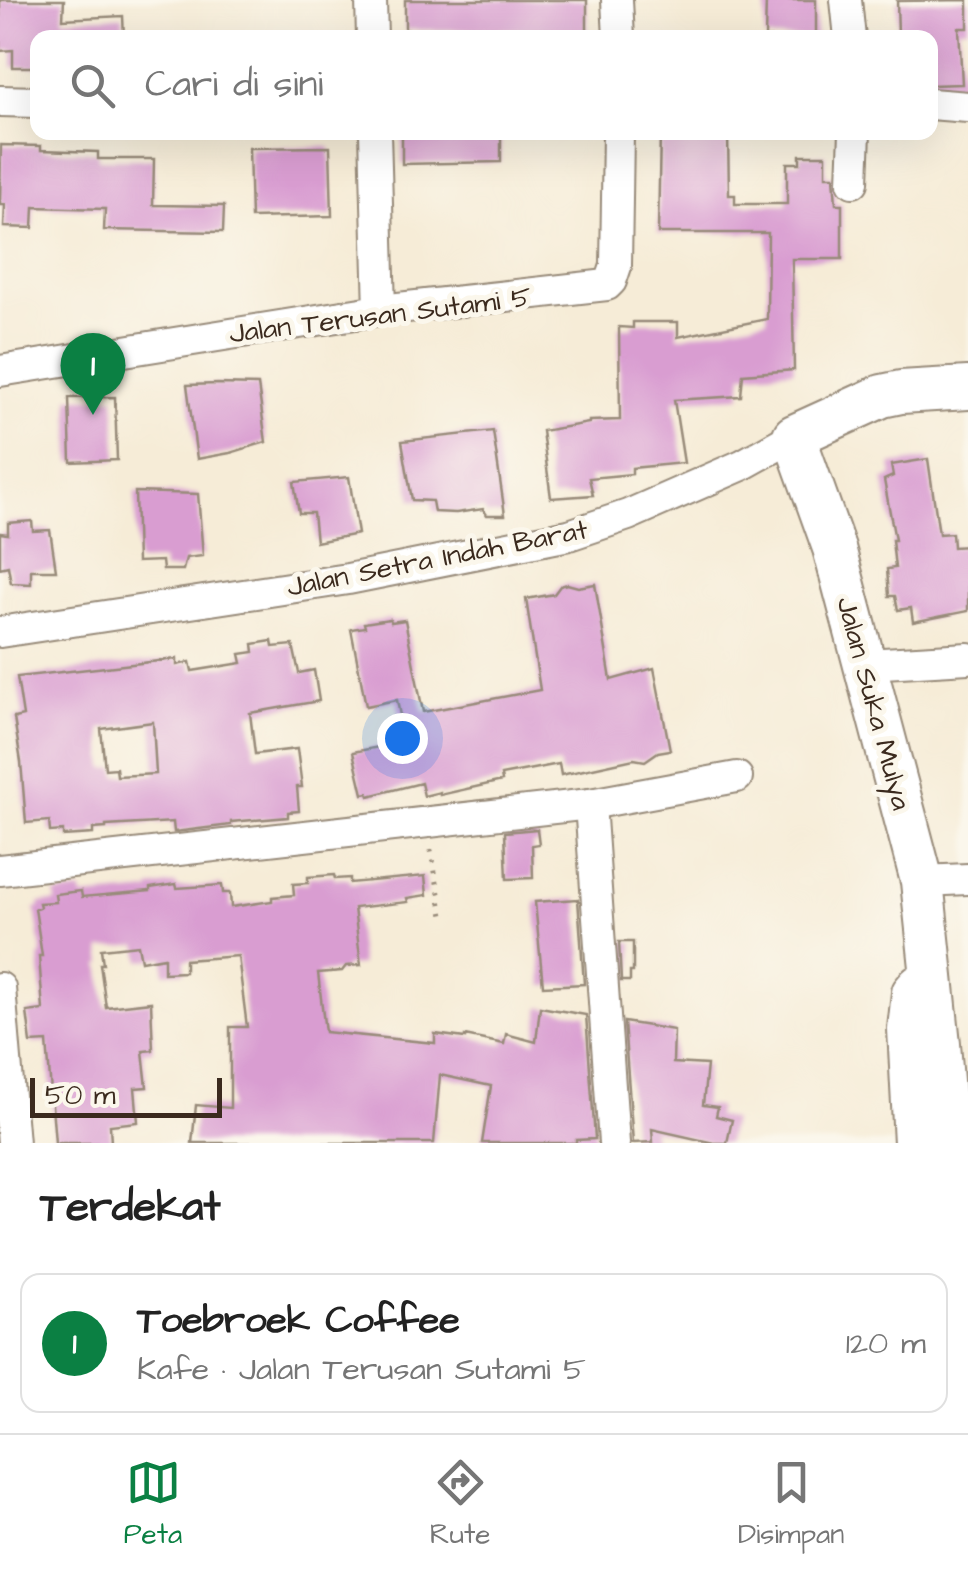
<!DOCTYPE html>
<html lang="id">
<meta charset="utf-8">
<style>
:root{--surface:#fff;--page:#f2f2f2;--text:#222;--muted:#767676;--line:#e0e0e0;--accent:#0b8043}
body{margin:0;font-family:"Architects Daughter",sans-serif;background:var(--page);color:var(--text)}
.scale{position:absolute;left:30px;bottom:25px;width:192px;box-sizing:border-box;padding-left:10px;border:5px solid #3b2a1e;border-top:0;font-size:28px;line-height:35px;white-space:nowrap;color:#3b2a1e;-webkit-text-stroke:8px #fbf7ec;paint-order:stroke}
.you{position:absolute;left:402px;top:738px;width:35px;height:35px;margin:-25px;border:8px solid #fff;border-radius:50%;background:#1a73e8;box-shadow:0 0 0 15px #1a73e833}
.badge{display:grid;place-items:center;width:65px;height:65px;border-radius:50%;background:var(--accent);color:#fff;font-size:32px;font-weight:700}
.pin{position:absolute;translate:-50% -82px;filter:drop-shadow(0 2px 5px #0008)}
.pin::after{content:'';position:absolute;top:52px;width:35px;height:30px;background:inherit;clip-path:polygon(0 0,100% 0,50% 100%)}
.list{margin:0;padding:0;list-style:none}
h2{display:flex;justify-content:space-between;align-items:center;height:130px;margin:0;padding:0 40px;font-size:42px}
h2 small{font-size:32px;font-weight:400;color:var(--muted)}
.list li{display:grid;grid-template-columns:65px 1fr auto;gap:30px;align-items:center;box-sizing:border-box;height:140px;margin:0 20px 20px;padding:0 20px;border:2px solid var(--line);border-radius:20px}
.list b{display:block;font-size:38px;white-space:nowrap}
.list p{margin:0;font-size:32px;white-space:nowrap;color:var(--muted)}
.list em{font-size:32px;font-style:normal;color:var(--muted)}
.icon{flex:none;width:55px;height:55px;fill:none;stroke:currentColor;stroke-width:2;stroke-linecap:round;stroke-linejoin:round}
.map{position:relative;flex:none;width:968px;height:1143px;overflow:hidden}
.search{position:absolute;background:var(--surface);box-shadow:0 10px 40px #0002;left:30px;right:30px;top:30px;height:110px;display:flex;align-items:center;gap:25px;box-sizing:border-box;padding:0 35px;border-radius:20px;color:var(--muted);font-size:38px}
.sheet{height:290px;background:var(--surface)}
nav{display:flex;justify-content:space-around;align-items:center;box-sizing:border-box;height:140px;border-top:2px solid var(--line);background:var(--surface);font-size:28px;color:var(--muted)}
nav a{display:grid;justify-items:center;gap:5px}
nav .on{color:var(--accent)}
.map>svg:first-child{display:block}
.building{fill:#d99dd1;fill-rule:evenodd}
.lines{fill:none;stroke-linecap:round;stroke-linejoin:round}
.street-casing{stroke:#988b7a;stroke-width:34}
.secondary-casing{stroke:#988b7a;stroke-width:46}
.path{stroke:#988b7a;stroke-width:5;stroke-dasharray:2.5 8;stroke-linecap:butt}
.street{stroke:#fff;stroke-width:30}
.secondary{stroke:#fff;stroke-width:42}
.labels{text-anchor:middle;stroke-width:10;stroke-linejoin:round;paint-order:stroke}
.street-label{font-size:28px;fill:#3b2a1e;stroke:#fbf7ec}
</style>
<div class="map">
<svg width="968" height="1143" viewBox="0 0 968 1143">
<rect width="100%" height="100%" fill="#fbf7ec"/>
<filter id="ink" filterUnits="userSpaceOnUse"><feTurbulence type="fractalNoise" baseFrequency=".01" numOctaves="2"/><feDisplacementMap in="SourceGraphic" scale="20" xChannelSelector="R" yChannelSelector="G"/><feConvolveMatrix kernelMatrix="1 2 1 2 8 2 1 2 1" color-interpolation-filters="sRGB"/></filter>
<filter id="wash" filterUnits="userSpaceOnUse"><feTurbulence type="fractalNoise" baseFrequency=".0048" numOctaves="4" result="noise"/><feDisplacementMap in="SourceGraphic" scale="40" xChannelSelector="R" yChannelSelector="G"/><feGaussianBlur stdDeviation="2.25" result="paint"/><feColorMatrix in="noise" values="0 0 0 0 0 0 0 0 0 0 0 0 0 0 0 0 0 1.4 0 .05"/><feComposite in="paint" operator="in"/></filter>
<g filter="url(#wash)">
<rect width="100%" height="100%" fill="#f6ecd7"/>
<g id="blocks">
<g class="building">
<polygon points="0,0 64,0 63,19 123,16 124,38 38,38 38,67 13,67 13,50 0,51"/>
<polygon points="405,0 587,0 587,38 534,38 534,30 405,30"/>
<polygon points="766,0 816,0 816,38 765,38"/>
<polygon points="968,0 968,28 959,28 962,84 930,85 930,34 898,35 897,1"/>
<polygon points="402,132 501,132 501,162 402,164"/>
<polygon points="660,132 728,132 729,195 735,195 735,204 787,204 787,163 800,163 800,155 826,155 826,176 834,176 836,204 842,204 842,259 792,259 794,370 743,374 741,396 674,400 684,463 632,468 632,474 589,478 593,495 551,498 542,431 589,423 589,421 620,420 619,327 633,328 633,322 678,322 678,337 767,319 768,233 658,233"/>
<polygon points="1,145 41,146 41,150 98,152 98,159 154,159 153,205 224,206 223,232 104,230 105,209 34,207 33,228 4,227 5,205 0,205"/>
<polygon points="330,147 332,216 251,218 249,148"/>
<polygon points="218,384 258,385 266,442 230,453 197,459 187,385"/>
<polygon points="115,397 117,460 71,462 69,398"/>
<polygon points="493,431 505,515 487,515 483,509 456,513 434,512 432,501 412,500 402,441"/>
<polygon points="928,459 939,534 952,533 953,547 968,546 968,611 913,622 911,608 898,610 895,596 889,596 887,569 895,568 892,540 895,540 884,480 893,476 891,465"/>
<polygon points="349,477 358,534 316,542 313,513 299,513 294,482"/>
<polygon points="135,492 198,494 203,556 186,558 183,570 163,570 162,561 137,562"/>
<polygon points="32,521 33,531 50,530 56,570 31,570 31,584 11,583 8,566 0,568 0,533 8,534 8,523"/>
<polygon points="567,584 578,587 595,584 611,680 654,668 670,750 658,752 645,761 634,759 561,775 559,764 501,775 502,781 440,795 440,792 424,796 421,783 369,796 368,793 363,794 353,752 405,742 397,700 366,706 351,629 365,627 364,623 390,619 391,622 405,620 423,712 540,690 526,599 554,594 560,586"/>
<path d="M 272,641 L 273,647 L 293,645 L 299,673 L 314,670 L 319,701 L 250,713 L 255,754 L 297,749 L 302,787 L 297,787 L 299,811 L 288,812 L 288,817 L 231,822 L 231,825 L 174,832 L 173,822 L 106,826 L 106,828 L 93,829 L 93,834 L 63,836 L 63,831 L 50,832 L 49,821 L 26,823 L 21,762 L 14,718 L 23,716 L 17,677 L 177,659 L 177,665 L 190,662 L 192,671 L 242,663 L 240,654 L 254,652 L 253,644 ZM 153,722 L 156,774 L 117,776 L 116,768 L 105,769 L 101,729 Z"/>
<polygon points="537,829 539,844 532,845 533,878 507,879 505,832"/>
<polygon points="334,875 335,879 350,878 350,883 425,876 427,895 407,898 408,902 354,908 361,965 346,966 342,971 318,973 325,1032 435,1043 435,1034 465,1038 465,1036 504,1044 506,1034 536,1042 540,1007 586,1015 595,1139 576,1140 576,1143 482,1143 491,1086 440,1075 434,1143 192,1143 196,1105 230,1108 230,1027 247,1027 238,956 185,960 185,972 164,973 164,957 141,961 138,945 101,949 103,964 100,964 106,1007 151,1002 153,1050 143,1051 147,1087 135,1088 138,1122 110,1125 111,1143 55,1143 47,1042 31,1043 27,1012 43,1010 39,956 42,956 35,908 40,907 39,903 56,902 55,894 81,891 82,897 150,891 150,888 176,884 177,888 222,885 223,893 230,893 231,907 272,901 272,897 294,895 293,884 308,883 308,877"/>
<polygon points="578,899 584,984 543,986 535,902"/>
<polygon points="619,942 633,942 633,972 630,972 630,981 621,981"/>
<polygon points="624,1022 674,1030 673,1063 707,1065 703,1105 718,1107 716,1116 732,1120 727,1143 714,1143 652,1129 653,1142 633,1143"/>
</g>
</g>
</g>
<g filter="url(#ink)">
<use href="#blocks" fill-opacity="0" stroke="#988b7a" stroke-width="2.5"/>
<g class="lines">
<defs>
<g id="street">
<polyline points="371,0 372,38"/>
<polyline points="617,0 619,38"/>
<polyline points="846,0 850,38"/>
<polyline points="0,101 38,102"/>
<polyline points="930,104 968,107"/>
<polyline points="375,132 380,310"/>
<polyline points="853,182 855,132"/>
<polyline points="0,371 380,310 607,285 611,281 616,266 618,132"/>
<polyline points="0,632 348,579 569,535 628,515 742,465 794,436"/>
<polyline points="866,664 968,658"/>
<polyline points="590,804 614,1143"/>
<polyline points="0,870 590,804 737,777"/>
<polyline points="922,881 968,879"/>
<polyline points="0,988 13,1143"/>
</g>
<g id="secondary">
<polyline points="915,1143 909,1029 913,993 919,986"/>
<polyline points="947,1143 939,1044 922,881 834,548 794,436 882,396 901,392 968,388"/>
</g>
</defs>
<use href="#street" class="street-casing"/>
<use href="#secondary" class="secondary-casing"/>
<polyline class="path" points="431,850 444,921"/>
<use href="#street" class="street"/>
<use href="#secondary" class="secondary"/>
</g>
</g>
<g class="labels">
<g class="street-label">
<text transform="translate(380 314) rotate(-7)" y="10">Jalan Terusan Sutami 5</text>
<text transform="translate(437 557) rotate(-11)" y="10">Jalan Setra Indah Barat</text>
<text transform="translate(875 703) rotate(75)" y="10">Jalan Suka Mulya</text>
</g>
</g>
</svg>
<div class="scale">50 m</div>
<div class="you"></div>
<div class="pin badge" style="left:93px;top:415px">1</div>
<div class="search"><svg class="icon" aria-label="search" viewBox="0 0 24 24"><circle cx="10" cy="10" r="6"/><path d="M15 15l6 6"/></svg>Cari di sini</div>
</div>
<section class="sheet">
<h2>Terdekat<small></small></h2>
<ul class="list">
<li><span class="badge">1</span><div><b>Toebroek Coffee</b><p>Kafe · Jalan Terusan Sutami 5</p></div><em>120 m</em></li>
</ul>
</section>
<nav>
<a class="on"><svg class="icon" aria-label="map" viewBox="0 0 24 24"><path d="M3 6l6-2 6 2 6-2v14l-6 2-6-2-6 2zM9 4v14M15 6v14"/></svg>Peta</a>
<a><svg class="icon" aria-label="directions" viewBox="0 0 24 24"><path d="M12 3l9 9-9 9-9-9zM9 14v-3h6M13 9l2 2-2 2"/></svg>Rute</a>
<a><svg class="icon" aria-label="saved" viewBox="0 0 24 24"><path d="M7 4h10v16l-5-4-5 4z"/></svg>Disimpan</a>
</nav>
